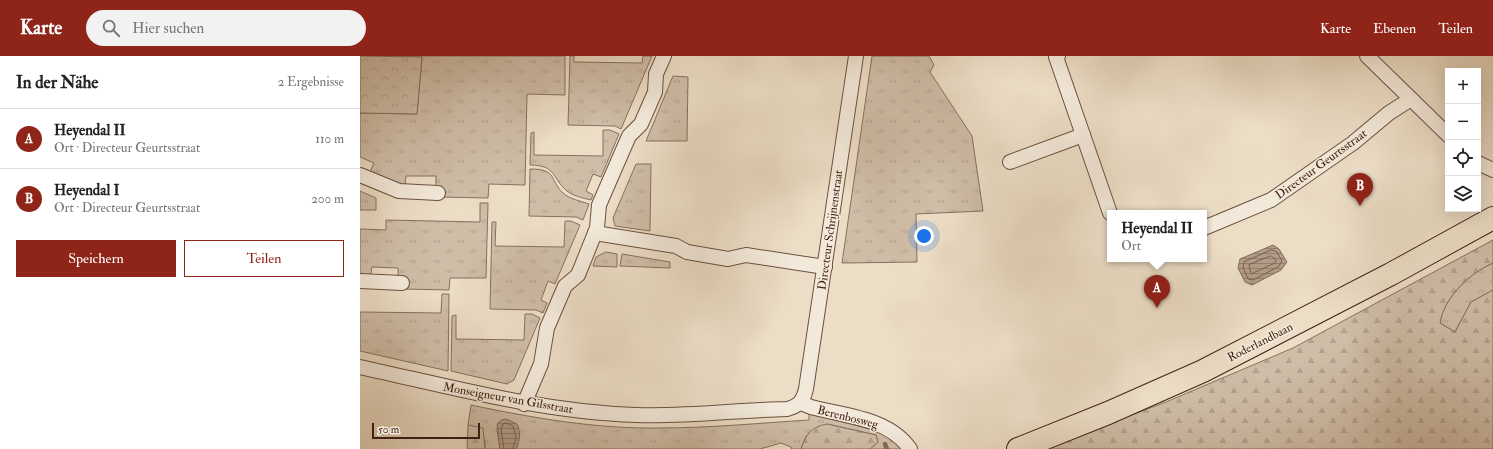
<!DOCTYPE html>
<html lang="de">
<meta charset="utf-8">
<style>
:root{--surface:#fff;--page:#f2f2f2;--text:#222;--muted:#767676;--line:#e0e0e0;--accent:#8f2418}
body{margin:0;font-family:"IM FELL Double Pica",serif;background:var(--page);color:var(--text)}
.controls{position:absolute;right:12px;top:12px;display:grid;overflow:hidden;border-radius:0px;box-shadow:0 4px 16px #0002}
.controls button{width:36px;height:36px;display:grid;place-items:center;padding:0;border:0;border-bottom:1px solid var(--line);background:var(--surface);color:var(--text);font:20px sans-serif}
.scale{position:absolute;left:12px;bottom:10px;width:108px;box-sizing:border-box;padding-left:4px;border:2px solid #412113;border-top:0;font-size:11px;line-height:14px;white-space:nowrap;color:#412113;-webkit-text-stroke:3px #f3e9da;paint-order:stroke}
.you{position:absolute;left:564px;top:180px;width:14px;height:14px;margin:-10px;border:3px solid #fff;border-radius:50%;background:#1a73e8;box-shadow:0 0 0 6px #1a73e833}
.badge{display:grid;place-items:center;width:26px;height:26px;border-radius:50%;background:var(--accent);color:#fff;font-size:13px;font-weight:700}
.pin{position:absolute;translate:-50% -33px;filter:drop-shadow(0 1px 2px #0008)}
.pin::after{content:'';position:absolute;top:21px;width:14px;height:12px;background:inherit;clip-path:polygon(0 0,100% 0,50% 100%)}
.popup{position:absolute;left:747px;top:154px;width:100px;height:52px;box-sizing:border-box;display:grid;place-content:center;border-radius:0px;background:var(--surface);filter:drop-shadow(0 1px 3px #0005);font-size:13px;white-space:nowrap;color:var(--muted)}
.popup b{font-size:15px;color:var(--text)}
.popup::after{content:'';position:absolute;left:50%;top:100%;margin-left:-8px;border:8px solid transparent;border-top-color:var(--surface)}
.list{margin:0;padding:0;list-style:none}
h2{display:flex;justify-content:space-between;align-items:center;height:52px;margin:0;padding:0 16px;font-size:17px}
h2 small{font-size:13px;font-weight:400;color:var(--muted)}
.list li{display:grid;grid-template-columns:26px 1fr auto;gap:12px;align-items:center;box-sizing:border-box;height:60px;padding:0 16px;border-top:1px solid var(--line)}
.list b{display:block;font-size:15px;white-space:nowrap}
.list p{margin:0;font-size:13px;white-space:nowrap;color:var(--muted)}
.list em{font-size:13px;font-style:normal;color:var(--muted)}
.actions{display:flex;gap:8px;padding:12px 16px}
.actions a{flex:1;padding:9px 0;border:1px solid var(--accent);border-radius:0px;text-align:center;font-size:14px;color:var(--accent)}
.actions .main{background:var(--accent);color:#fff}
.icon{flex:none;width:22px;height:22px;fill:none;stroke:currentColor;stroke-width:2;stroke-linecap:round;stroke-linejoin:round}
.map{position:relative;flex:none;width:1133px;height:393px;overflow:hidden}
header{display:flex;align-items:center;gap:24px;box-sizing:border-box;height:56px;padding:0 20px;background:var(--accent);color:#fff}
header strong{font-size:19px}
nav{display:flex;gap:22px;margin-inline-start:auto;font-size:14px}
.search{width:280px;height:36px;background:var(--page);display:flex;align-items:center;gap:10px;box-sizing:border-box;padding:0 14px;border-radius:22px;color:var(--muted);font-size:15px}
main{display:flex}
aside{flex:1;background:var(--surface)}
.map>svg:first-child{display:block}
.grass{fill:url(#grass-tufts);stroke:#886f5e}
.forest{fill:url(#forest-firs);stroke:#886f5e}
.park{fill:url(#park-crowns);stroke:#886f5e}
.water{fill:url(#water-rules);stroke:#856b5a}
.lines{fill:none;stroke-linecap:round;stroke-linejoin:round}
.shore{stroke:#7a5f4e;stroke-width:1}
.stream{stroke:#856b5a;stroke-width:4.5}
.street-casing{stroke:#6c5040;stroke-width:16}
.primary-casing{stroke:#412113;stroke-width:24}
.street{stroke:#f3e9da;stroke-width:14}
.primary{stroke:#ecddc6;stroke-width:22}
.labels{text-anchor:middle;stroke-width:3;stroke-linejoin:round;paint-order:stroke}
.street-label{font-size:12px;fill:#412113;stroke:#f3e9da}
</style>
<header>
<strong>Karte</strong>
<div class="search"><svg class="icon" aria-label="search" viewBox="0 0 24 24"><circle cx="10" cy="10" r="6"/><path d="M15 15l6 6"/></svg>Hier suchen</div>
<nav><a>Karte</a><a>Ebenen</a><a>Teilen</a></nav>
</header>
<main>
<aside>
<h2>In der Nähe<small>2 Ergebnisse</small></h2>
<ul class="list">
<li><span class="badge">A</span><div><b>Heyendal II</b><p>Ort · Directeur Geurtsstraat</p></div><em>110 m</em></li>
<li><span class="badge">B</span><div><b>Heyendal I</b><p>Ort · Directeur Geurtsstraat</p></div><em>200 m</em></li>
</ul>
<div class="actions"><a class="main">Speichern</a><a>Teilen</a></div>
</aside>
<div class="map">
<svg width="1133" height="393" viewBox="0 0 1133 393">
<defs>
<pattern id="grass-tufts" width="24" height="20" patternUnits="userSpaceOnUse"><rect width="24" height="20" fill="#cfbda8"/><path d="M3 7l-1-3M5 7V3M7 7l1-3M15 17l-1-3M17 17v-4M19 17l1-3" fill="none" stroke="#b3a290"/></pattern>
<pattern id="forest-firs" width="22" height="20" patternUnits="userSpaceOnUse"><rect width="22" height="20" fill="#cfbda8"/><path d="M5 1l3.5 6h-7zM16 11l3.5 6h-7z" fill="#b3a290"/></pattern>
<pattern id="park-crowns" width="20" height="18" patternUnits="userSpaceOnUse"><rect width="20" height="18" fill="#cfbda8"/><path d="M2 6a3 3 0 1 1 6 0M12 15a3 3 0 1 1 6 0" fill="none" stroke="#b3a290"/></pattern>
<pattern id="water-rules" width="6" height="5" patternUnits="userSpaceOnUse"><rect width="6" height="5" fill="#b29d89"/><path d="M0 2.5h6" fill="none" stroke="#92806f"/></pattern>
</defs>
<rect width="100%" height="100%" fill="#ecddc6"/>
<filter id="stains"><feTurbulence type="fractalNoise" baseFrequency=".005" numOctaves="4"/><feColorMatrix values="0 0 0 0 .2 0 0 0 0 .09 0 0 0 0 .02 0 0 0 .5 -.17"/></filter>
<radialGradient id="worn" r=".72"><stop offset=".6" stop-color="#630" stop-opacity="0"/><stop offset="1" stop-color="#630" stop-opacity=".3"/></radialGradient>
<g class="grass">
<polygon points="25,0 205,0 205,39 167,38 165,129 129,128 128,142 81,141 81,131 76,130 76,120 46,120 45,130 10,116 14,107 0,101 0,57 57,58 62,1"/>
<polygon points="210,0 214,0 214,6 282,7 283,0 292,0 261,73 255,70 208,69"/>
<polygon points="512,0 569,0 574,9 570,16 612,80 623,155 556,158 557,206 482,207"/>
<polygon points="313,20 328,21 327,85 286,85"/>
<path d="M 243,74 L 250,74 L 259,78 L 241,121 L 233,118 L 226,135 L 233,139 L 231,144 C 223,142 213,140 207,135 C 192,123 197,109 170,109 L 171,77 L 174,76 L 174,99 L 243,100 Z"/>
<polygon points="276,108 291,108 290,175 255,170 253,162"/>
<path d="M 170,113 C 198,113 189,124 203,137 C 209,143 221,145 229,148 L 223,164 L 216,161 L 169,160 Z"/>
<polygon points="0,135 16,142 16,154 0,154"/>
<polygon points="120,147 128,147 126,222 90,222 89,234 43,233 38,222 38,212 12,211 11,217 8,220 0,219 0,173 26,174 26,164 120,166"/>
<polygon points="205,165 211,165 220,169 195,228 188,225 181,244 187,247 183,257 176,254 130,253 132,166 136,166 135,190 204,191"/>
<polygon points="246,196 257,198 257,211 233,210 236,201"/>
<polygon points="262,198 310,206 310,212 260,210"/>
<path d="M 1133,207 L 1133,234 L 1111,246 L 1095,276 L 1080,267 C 1084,241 1110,217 1133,207 Z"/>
<polygon points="82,238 89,238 88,315 0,295 0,256 81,257"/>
<polygon points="165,258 172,258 180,262 154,324 147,328 91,315 92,260 96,259 96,283 164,284"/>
<path d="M 111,349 C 173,362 236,373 300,372 C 350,372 400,367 449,364 L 449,359 L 450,358 L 526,377 L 543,393 L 510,393 L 518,386 L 516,379 L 467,368 L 446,380 L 441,393 L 431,393 L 431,391 L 421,387 L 400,393 L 156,393 L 158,389 L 141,364 L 137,373 L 140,393 L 125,393 L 125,384 L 108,369 Z"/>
</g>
<g class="forest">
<path d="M 1133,184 L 1133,207 C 1110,217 1084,241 1080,267 L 1095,276 L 1111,246 L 1133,234 L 1133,393 L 687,393 L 710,382 L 806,346 L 933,292 Z"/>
<path d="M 467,368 L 516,379 L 518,386 L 510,393 L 441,393 C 446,378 451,371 467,368 Z"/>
<polygon points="108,369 123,372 125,393 107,393"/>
</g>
<polygon class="park" points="0,0 62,1 57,58 0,57"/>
<g class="water">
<polygon points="913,189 919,193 927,206 921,214 892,229 885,226 878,212 880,203"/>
<path d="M 146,363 L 157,368 C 161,376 160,384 156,393 L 140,393 L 137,368 L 141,364 Z"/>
</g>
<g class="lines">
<g class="shore">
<polygon points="912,194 917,196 922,205 918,211 893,224 888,223 883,212 884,206"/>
<polygon points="911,200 916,204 915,207 891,218 889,209"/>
<polyline points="144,393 141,373 143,368 146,367 153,370 156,381 153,393"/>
</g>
<polyline class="stream" points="525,388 527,393"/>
<defs>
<g id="street">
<polyline points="698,0 696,1 750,157"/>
<polyline points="1007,0 1088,79"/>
<polyline points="650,106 723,79"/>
<polyline points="1118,107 1133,114"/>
<polyline points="0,119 39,135 78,137"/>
<polyline points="844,172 911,144 993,87 1029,57 1051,43"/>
<polyline points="235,177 316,190 327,196 368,203 386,199 465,211"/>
<polyline points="0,225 42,227"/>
<path d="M 0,311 C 92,331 182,356 276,359 C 327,361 377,354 427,353 C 439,350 443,345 446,333 L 496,0"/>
<path d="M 441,347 L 451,351 C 485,360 529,362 550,393"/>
<polyline points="164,348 181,308 187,272 205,230 218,219 237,172 239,149 269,80 281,68 295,36 296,18 304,0"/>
</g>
<polyline id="primary" points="658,393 748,357 843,315 1031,218 1133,162"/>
</defs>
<use href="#street" class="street-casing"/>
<use href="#primary" class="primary-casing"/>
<use href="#street" class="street"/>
<use href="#primary" class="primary"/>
</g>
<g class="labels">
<g class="street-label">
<text transform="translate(961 108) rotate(-36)" y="4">Directeur Geurtsstraat</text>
<text transform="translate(470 174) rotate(-82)" y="4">Directeur Schrijnenstraat</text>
<text transform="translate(900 286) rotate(-27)" y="4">Roderlandbaan</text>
<text transform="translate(148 342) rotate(10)" y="4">Monseigneur van Gilsstraat</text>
<text transform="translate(488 361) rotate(14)" y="4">Berenbosweg</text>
</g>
</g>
<rect width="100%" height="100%" filter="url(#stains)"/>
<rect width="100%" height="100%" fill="url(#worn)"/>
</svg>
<div class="controls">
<button>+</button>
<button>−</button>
<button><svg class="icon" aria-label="locate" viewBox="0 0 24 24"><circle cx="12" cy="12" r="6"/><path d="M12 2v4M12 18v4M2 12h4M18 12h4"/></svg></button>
<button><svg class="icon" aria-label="layers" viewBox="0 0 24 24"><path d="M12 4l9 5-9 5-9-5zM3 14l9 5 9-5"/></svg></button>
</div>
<div class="scale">50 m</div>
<div class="you"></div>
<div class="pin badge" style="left:797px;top:252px">A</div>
<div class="popup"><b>Heyendal II</b>Ort</div>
<div class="pin badge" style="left:1000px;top:150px">B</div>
</div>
</main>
